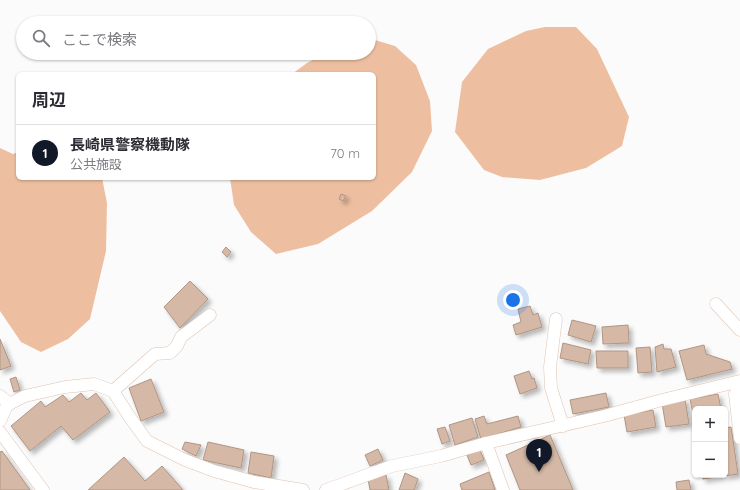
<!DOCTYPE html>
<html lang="ja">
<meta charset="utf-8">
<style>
:root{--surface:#fff;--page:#f7f7f7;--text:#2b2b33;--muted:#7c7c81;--line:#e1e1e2;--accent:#111827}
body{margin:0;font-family:Quicksand,"Noto Sans JP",sans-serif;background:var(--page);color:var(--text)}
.controls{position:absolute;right:12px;bottom:12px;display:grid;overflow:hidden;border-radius:6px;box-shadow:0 1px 3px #0004}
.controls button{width:36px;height:36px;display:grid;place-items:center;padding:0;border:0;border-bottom:1px solid var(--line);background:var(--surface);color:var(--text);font:20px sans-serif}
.you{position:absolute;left:513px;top:300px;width:14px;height:14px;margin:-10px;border:3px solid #fff;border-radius:50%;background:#1a73e8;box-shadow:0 0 0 6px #1a73e833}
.badge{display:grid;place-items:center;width:26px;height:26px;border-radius:50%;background:var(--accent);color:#fff;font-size:13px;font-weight:700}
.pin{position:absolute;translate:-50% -33px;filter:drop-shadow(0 1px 2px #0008)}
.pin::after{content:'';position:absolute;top:21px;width:14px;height:12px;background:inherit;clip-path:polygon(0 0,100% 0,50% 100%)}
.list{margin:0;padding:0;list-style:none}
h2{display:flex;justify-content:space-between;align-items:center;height:52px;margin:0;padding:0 16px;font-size:17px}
h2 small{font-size:13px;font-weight:400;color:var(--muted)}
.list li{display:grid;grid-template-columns:26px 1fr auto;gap:12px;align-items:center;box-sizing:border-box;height:56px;padding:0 16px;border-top:1px solid var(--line)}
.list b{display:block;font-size:15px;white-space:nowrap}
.list p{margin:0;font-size:13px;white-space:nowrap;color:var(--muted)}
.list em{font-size:13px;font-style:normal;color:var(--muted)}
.icon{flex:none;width:22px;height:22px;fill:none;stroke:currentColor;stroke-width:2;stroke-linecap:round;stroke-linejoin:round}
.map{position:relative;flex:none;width:740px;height:490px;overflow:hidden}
.search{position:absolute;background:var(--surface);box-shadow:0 1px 3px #0004;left:16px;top:16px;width:360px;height:44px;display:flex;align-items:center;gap:10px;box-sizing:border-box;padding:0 14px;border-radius:22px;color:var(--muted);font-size:15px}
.panel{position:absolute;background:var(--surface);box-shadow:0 1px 3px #0004;left:16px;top:72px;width:360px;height:108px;border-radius:6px}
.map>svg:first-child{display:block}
.green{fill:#edbfa0}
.building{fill:#d5b9a6;stroke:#b09583;filter:url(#shadow)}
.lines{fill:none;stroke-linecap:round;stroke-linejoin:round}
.street-casing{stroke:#dfc3b0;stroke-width:13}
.street{stroke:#fff;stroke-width:12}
</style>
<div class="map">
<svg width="740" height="490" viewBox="0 0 740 490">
<defs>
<filter id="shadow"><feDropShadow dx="3.5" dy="3.5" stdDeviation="2" flood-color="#0004"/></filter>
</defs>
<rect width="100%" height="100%" fill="#fbfbfb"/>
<g class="green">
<polygon points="545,27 576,27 597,49 629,117 622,146 586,168 540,180 502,177 484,170 455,132 462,82 488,49 526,31"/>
<polygon points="369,40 375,40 395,46 416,65 430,101 432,131 412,172 372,211 318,244 276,254 251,232 234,205 230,178 374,178 374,74 292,74 307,63 326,53 369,53"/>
<polygon points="0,148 13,154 18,152 18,178 102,178 107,203 106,251 90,319 68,339 41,352 21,342 0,311"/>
</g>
<g class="building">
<polygon points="341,194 346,196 343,201 339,199"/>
<polygon points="226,247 231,252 227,257 222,252"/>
<polygon points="190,281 208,299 180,328 164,307"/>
<polygon points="530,306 533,315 538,313 542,327 516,335 513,325 521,322 518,309"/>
<polygon points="572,320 596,326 591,342 568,335"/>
<polygon points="628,325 629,343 603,344 602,327"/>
<polygon points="0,339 11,366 0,370"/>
<polygon points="563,343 591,350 588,364 560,358"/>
<polygon points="663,344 664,349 671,349 676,367 657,372 655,347"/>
<polygon points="704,345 706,354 730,362 732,369 687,380 679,351"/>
<polygon points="650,347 652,372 638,373 636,348"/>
<polygon points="596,351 628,351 628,368 597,368"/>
<polygon points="529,371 532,379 534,378 537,388 520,394 514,376"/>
<polygon points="16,377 20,390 14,392 10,379"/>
<polygon points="151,379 164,412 141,421 129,388"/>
<polygon points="81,393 87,400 96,393 110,412 73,440 61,426 30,451 11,426 41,401 45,407 63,395 69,402"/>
<polygon points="606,393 609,407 573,414 570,400"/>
<polygon points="718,394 721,409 695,409 695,423 690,399"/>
<polygon points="685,399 689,424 666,427 662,403"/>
<polygon points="653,410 656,427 627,432 624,415"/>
<polygon points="484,416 487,424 518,416 521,427 481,439 475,419"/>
<polygon points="472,418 478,437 455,445 449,425"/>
<polygon points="445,427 450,441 442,444 437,429"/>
<polygon points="731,427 738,474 703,479 702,475 725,475 725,428"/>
<polygon points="550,435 573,490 520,490 506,455"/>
<polygon points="185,442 201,445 196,456 182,449"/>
<polygon points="208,442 244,450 241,468 203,460"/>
<polygon points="378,449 383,460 370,466 365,455"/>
<polygon points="480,450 484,460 471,465 467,455"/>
<polygon points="2,451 30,490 0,490 0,452"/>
<polygon points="251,452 274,456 271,478 248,473"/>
<polygon points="124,457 145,481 162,466 183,490 88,490"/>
<polygon points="489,472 495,490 462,490 460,484"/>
<polygon points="405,473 418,479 414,490 399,490"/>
<polygon points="386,475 389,490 370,490 368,479"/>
<polygon points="689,480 691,490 677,490 676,482"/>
</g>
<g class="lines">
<defs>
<g id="street">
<polyline points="716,304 740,330"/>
<polyline points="556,319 550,367 551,388 563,426"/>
<polyline points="113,391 155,354 170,353 177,346 181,337 210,315"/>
<polyline points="740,393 735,394 740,438"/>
<polyline points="0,396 10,404"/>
<polyline points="0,421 7,405 25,396 65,387 94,384 113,391 131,419 147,441 185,460 214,471 254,482 303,490"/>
<polyline points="0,432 43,490"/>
<polyline points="486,443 503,490"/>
<polyline points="326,490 392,466 441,456 486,443 604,416 662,400 740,381"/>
</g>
</defs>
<use href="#street" class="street-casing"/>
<use href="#street" class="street"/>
</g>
</svg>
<div class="controls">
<button>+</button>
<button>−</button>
</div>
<div class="you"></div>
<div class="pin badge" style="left:539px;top:472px">1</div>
<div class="search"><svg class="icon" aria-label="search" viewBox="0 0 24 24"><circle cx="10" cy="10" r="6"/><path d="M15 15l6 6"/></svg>ここで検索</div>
<section class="panel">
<h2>周辺<small></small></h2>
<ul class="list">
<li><span class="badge">1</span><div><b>長崎県警察機動隊</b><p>公共施設</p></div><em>70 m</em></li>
</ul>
</section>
</div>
